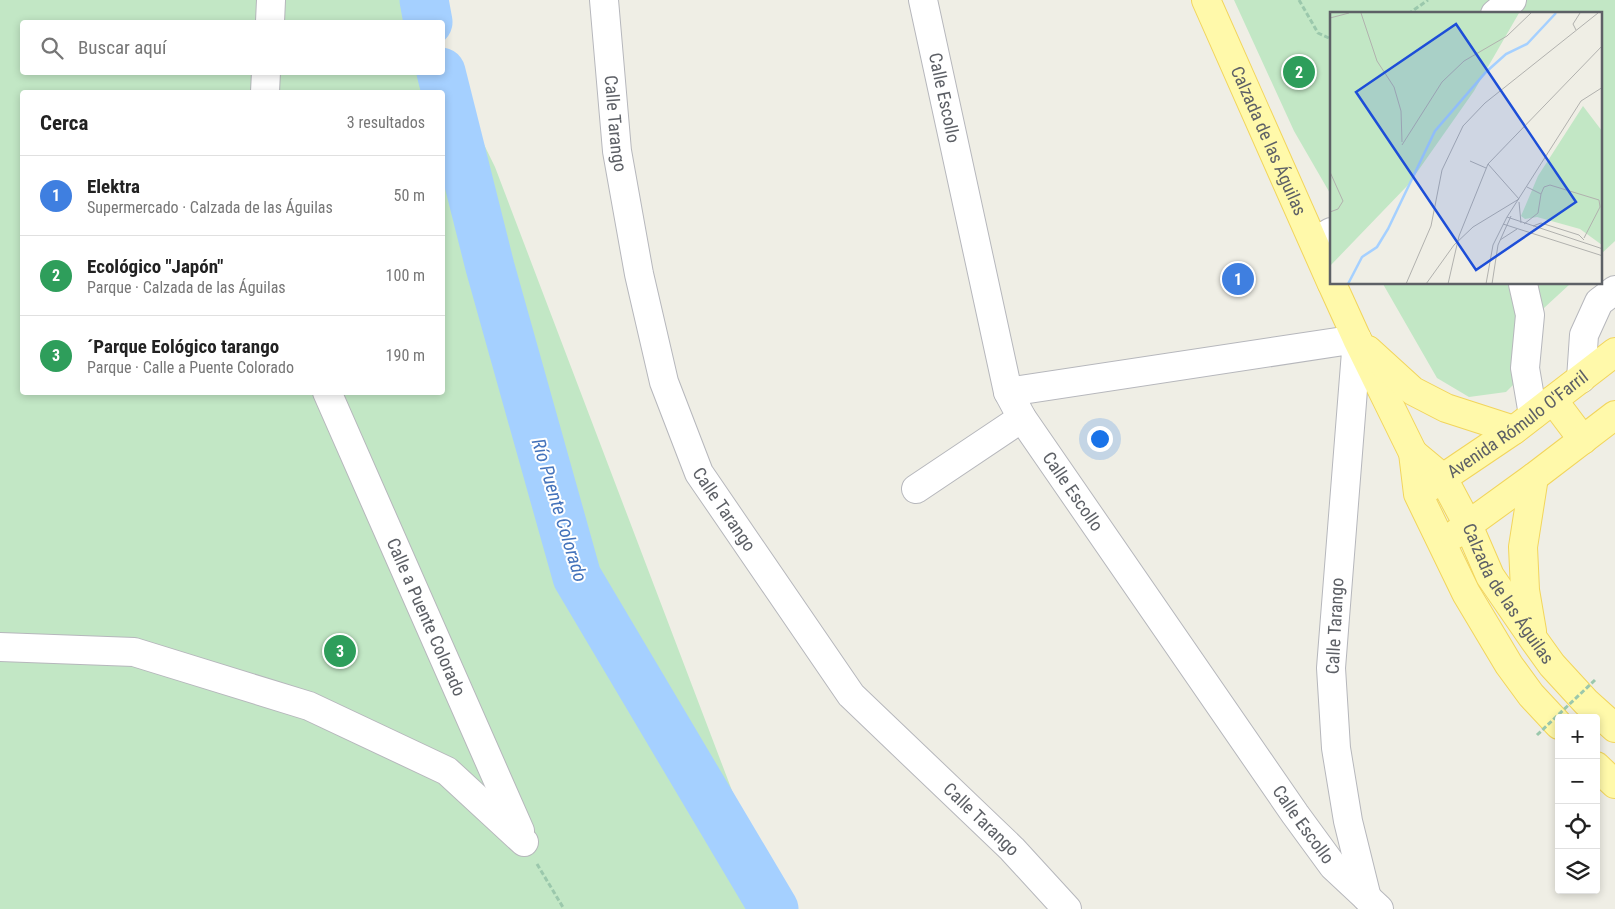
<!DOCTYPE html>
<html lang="es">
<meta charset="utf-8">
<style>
:root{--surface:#fff;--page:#f2f2f2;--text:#222;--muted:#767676;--line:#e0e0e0;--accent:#ea580c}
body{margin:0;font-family:"Roboto Condensed",sans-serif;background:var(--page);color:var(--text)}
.controls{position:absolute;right:15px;bottom:15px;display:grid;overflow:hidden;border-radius:5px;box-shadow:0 2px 8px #0003}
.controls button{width:45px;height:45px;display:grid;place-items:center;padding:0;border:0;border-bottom:1px solid var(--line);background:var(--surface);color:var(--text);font:25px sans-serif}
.you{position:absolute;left:1099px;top:438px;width:18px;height:18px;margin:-12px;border:4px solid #fff;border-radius:50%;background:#1a73e8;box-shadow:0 0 0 8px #1a73e833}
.badge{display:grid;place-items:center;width:32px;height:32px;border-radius:50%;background:var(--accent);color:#fff;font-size:16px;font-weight:700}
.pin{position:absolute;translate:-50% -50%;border:2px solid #fff;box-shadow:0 1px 5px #0006}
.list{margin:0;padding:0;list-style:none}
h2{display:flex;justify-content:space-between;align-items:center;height:65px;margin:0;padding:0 20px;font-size:21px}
h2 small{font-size:16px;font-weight:400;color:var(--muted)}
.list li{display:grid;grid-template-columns:32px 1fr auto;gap:15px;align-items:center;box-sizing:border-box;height:80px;padding:0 20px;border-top:1px solid var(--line)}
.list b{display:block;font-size:19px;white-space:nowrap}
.list p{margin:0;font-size:16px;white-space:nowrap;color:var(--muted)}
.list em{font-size:16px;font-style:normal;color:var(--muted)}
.icon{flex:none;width:28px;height:28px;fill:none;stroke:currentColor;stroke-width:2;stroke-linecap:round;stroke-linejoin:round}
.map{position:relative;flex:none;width:1615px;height:909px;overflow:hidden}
.search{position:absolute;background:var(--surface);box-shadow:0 2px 8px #0003;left:20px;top:20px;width:425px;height:55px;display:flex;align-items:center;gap:12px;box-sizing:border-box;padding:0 18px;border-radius:5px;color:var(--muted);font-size:19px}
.panel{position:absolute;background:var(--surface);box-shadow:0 2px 8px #0003;left:20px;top:90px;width:425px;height:305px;border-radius:5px}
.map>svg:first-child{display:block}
.green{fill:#c2e7c5;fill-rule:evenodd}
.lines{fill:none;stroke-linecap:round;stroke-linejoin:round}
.river{stroke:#a5d0ff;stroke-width:49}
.minor-casing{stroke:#b6b7bc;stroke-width:30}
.major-casing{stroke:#f2d55c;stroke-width:30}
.path{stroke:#9bc8ac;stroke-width:3;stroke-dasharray:5 2.5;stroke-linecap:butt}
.minor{stroke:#fff;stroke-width:28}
.major{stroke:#fff9aa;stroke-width:28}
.path-bridge{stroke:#9bc8ac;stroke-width:3;stroke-dasharray:5 2.5;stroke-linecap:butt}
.labels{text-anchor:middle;stroke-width:4;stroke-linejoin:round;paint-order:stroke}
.street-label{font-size:18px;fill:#5d6066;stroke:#fff}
.water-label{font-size:19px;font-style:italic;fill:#4473bb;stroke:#fff}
.inset-river{fill:none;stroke:#a5d0ff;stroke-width:2.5}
.inset-road{fill:none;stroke:#b1b1ae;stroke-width:1}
.view{fill:#1d4ed8;fill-opacity:0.15;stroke:#1d4ed8;stroke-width:2.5}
.inset-edge{fill:none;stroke:#5d6066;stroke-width:2.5}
</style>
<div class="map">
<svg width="1615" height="909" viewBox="0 0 1615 909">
<rect width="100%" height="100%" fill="#efeee5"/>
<g class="green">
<path d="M 0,0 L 412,0 L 423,22 L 22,22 L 22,72 L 442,72 L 443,61 L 495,167 L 777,909 L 0,909 ZM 22,92 L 442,92 L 442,392 L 22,392 Z"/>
<polygon points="1234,0 1615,0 1615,241 1601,254 1601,14 1331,14 1331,195 1294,131"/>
<polygon points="1383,284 1570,284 1544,308 1534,364 1506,392 1469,397 1437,378"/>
</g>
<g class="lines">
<g class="river">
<polyline points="424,0 428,22"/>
<polyline points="441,72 490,267 577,577 774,909"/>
</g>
<defs>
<g id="minor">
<path id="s1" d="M 604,0 L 617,151 L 639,274 L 664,382 L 699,473 L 851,695 L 1012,849 L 1067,909"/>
<path id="s2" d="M 923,0 L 1008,392 L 1022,418 L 1295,814 L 1333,866 L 1379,909"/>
<polyline points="1495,14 1512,0"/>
<polyline points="270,22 271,0"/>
<polyline points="265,92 266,72"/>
<polyline points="1314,242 1331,232"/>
<polyline points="1523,284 1530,315 1525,368 1533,415"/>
<polyline points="1581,379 1584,335 1599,302 1615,290"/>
<path id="s3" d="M 327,392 L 520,831"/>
<polyline points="1008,392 1357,339 1331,668 1336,748 1348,821 1367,898"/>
<polyline points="916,489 1022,418"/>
<polyline points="0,647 134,652 309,706 447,771 524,842"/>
</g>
<g id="major">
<path id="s4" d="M 1206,0 L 1331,282"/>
<polyline points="1332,284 1357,339 1413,453 1418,494 1466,593 1509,665 1531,695 1559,725"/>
<polyline points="1368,350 1413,391 1446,408 1514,430"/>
<polyline points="1553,400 1583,440"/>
<path id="s5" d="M 1413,453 L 1443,478 L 1468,525 L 1490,576 L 1534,640 L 1552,665 L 1586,702 L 1615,728"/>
<path id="s6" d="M 1428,488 L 1514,430 L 1615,352"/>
<polyline points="1454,535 1534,477 1615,415"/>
<polyline points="1532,631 1525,590 1523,547 1534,477"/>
<polyline points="1596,766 1615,784"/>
</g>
</defs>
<use href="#minor" class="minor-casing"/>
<use href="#major" class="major-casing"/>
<g class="path">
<polyline points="1299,0 1318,33 1331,39"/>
<polyline points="1408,14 1428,0"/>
<polyline points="537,864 564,909"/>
</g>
<use href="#minor" class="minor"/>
<use href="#major" class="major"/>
<polyline class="path-bridge" points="1537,735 1595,680"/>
</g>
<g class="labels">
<g class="street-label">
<text dy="6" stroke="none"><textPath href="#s2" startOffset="100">Calle Escollo</textPath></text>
<text dy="6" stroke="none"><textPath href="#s1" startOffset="124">Calle Tarango</textPath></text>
<text dy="6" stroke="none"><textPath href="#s4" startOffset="154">Calzada de las Águilas</textPath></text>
<text dy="6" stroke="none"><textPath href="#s6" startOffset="110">Avenida Rómulo O'Farril</textPath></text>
<text dy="6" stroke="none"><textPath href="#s2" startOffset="520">Calle Escollo</textPath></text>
<text dy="6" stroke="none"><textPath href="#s1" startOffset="529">Calle Tarango</textPath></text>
<text dy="6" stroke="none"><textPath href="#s5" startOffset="172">Calzada de las Águilas</textPath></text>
<text dy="6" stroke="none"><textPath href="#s3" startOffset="246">Calle a Puente Colorado</textPath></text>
<text transform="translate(1335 626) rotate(-87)" y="6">Calle Tarango</text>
<text dy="6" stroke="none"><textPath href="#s1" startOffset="934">Calle Tarango</textPath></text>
<text dy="6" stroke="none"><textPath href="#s2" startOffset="925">Calle Escollo</textPath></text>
</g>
<g class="water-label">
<text transform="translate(560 510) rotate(73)" y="7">Río Puente Colorado</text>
</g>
</g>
<g transform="translate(1330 12)">
<rect width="272" height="272" fill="#efeee5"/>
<path d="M 0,1 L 189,1 L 144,79 L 78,173 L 0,254 ZM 253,94 L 272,119 L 272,233 L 250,217 L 207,205 L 195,207 L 191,204 L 208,164 Z" fill="#c2e7c5"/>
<path class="inset-river" d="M 18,272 L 32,245 L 47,235 L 58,217 L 105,119 L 156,60 L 176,42 L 197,32 L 226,1"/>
<path class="inset-road" d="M 31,1 L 47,49 L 64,75 L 71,99 L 72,130M 0,6 L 19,1M 246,18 L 243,12 L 250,1M 72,133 L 112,70 L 134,49 L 177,24 L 201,1M 140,149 L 156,156M 0,160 L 13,189 L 8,197 L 0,200M 197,175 L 211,182 L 214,175 L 220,173 L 269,188 L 270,195 L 254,226M 189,190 L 191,211M 177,205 L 273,237M 173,212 L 273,244M 194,212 L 208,201 L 211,182M 203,214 L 211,211 L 249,223 L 254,228M 170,228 L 187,217M 76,272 L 101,214 L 112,158 L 133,114 L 155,91 L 268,1M 96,272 L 124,233 L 143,215 L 189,187 L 158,152M 118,272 L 129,224 L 158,152 L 273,33M 156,272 L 163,233 L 177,205 L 251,89 L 273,75M 162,272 L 168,233 L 181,204"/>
<path class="view" d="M 126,12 L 246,190 L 146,258 L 26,80 Z"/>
<rect width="272" height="272" class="inset-edge"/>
</g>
</svg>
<div class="controls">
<button>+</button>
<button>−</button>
<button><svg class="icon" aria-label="locate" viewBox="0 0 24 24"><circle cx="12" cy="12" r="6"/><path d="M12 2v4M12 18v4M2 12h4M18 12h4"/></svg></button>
<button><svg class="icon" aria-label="layers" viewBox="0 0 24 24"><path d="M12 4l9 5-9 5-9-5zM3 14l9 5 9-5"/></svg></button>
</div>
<div class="you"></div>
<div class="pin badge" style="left:1238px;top:279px;background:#3f7fe0">1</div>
<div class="pin badge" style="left:1299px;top:72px;background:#2e9e5b">2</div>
<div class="pin badge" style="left:340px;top:651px;background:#2e9e5b">3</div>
<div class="search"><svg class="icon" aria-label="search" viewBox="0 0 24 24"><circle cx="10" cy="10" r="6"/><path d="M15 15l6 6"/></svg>Buscar aquí</div>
<section class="panel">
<h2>Cerca<small>3 resultados</small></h2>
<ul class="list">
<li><span class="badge" style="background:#3f7fe0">1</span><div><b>Elektra</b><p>Supermercado · Calzada de las Águilas</p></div><em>50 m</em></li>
<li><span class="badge" style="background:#2e9e5b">2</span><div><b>Ecológico &quot;Japón&quot;</b><p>Parque · Calzada de las Águilas</p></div><em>100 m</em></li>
<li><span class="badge" style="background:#2e9e5b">3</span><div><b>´Parque Eológico tarango</b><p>Parque · Calle a Puente Colorado</p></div><em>190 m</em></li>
</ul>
</section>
</div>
